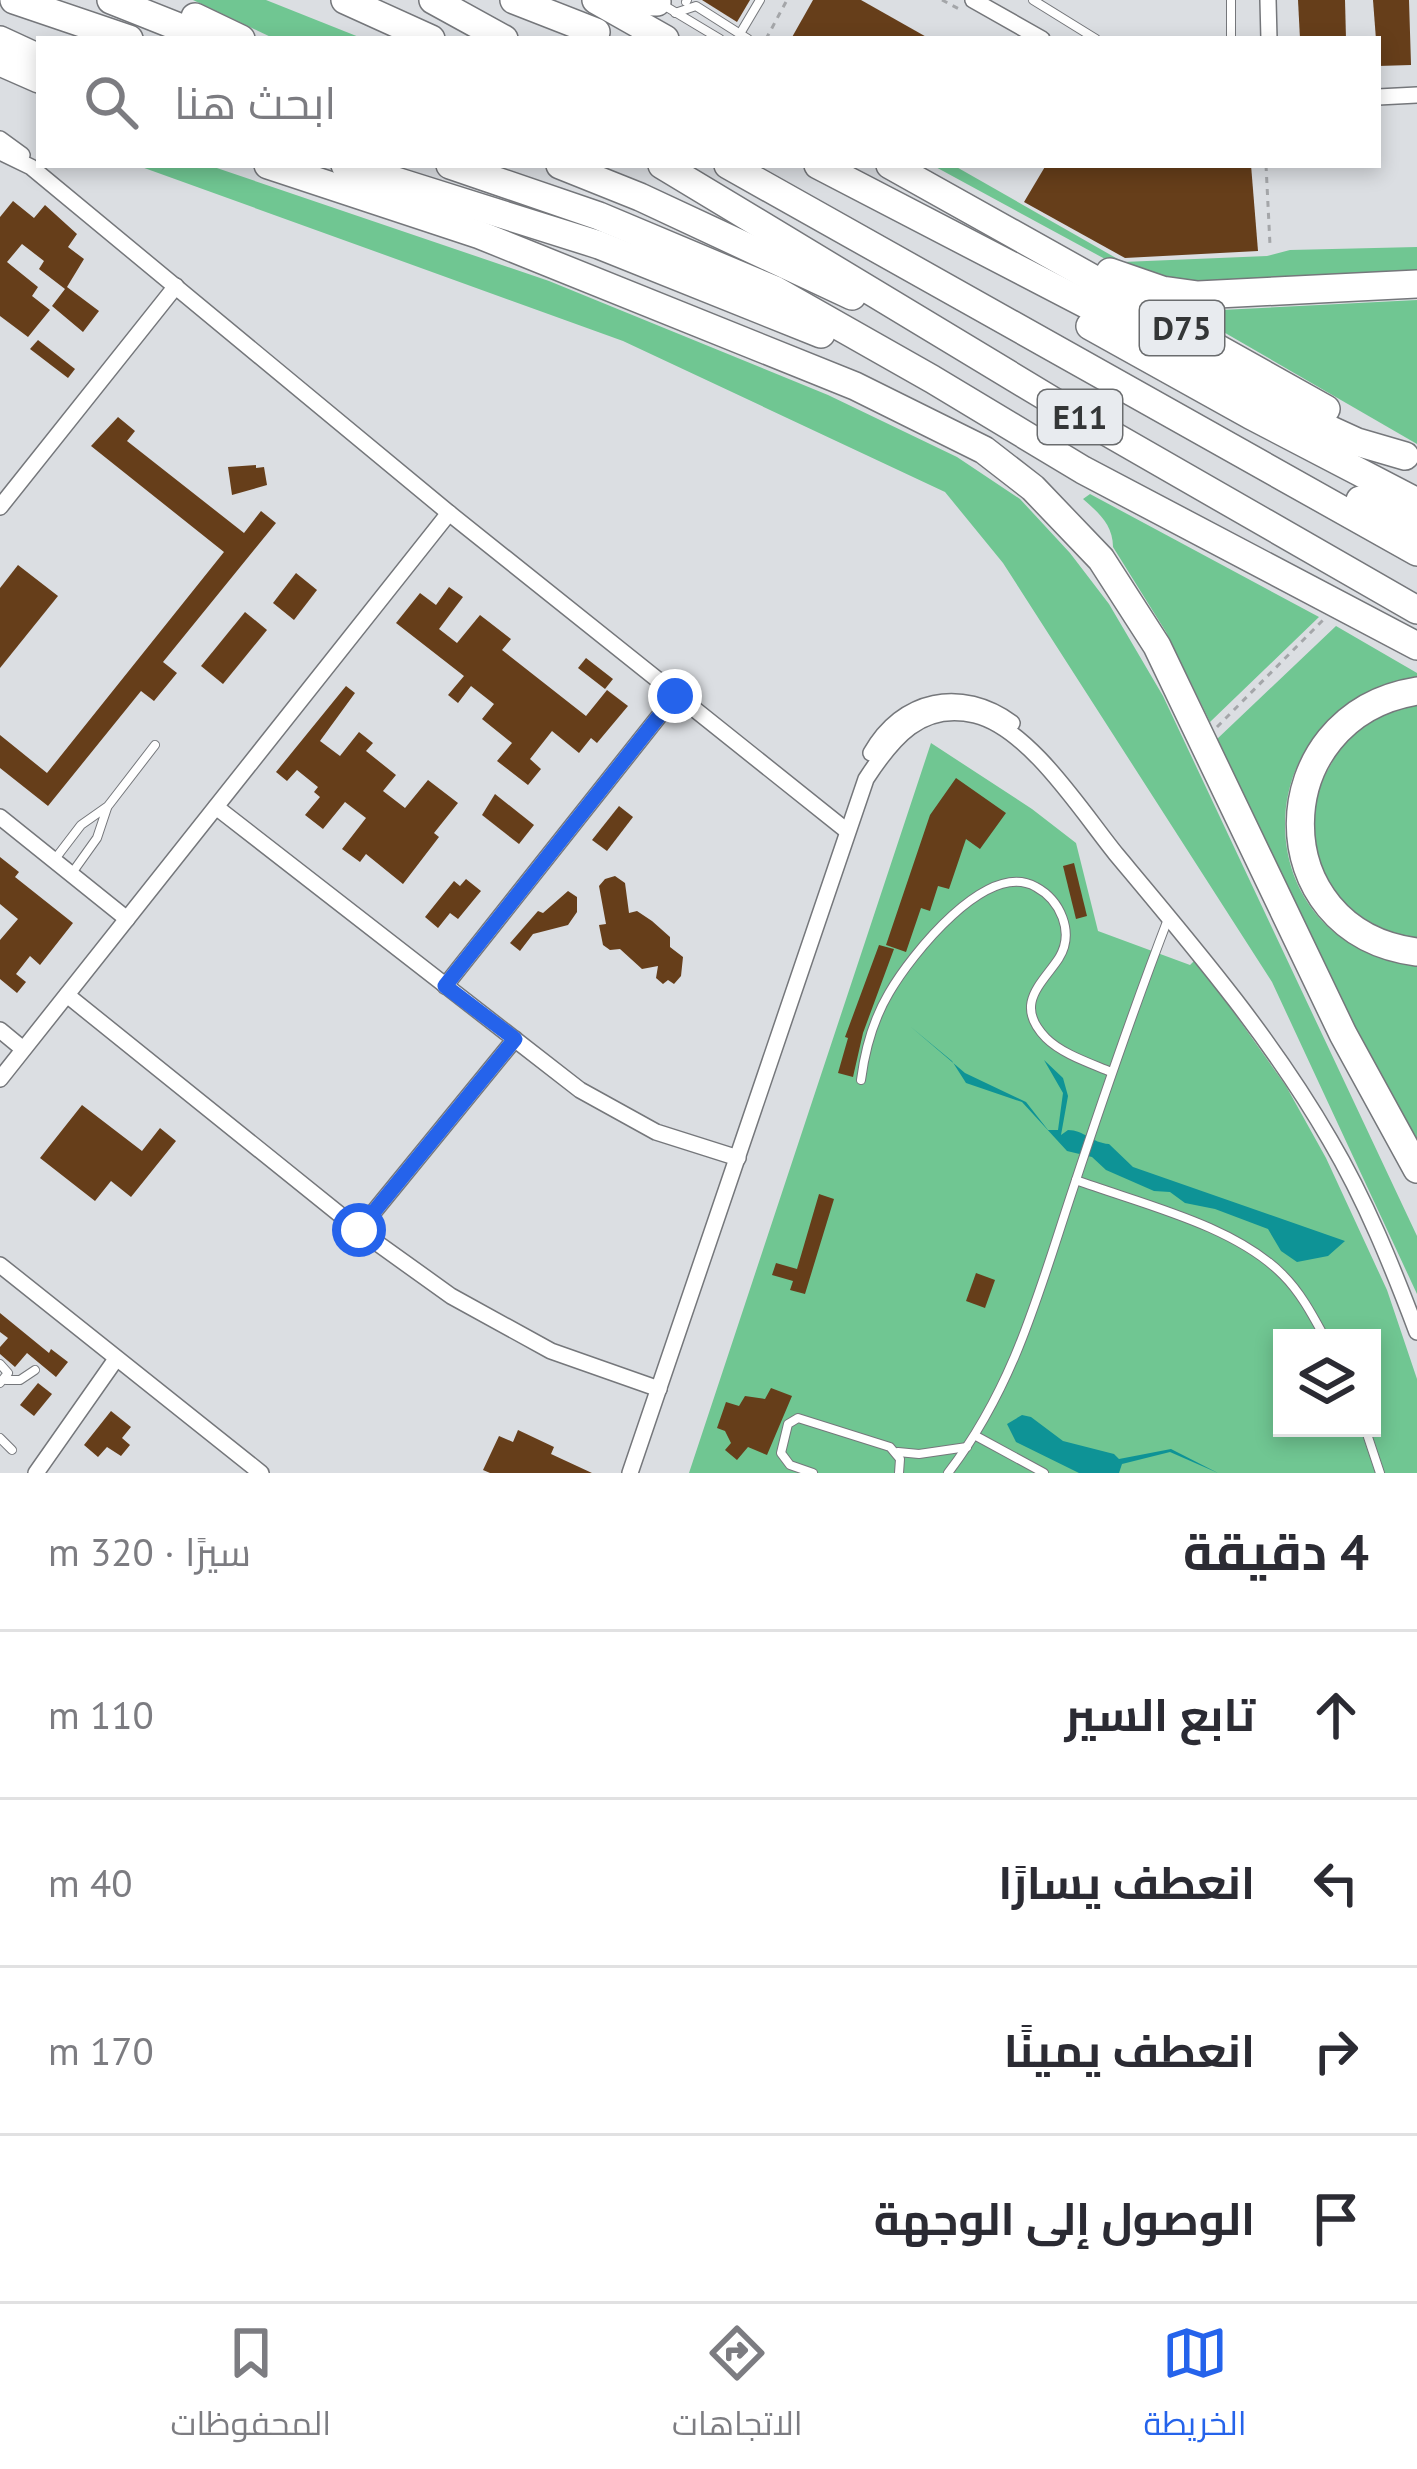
<!DOCTYPE html>
<html lang="ar">
<meta charset="utf-8">
<style>
:root{--surface:#fff;--page:#f7f7f7;--text:#2b2b33;--muted:#7c7c81;--line:#e1e1e2;--accent:#2563eb}
body{margin:0;font-family:"PT Sans",Cairo,sans-serif;background:var(--page);color:var(--text);direction:rtl}
.controls{position:absolute;right:36px;bottom:36px;display:grid;overflow:hidden;border-radius:0px;box-shadow:0 6px 18px #0003}
.controls button{width:108px;height:108px;display:grid;place-items:center;padding:0;border:0;border-bottom:3px solid var(--line);background:var(--surface);color:var(--text);font:60px sans-serif}
.stop{position:absolute;width:36px;height:36px;margin:-27px;border:9px solid #2563eb;border-radius:50%;background:#fff}
.stop.end{background:#2563eb;border-color:#fff;box-shadow:0 3px 12px #0008}
.list{margin:0;padding:0;list-style:none}
h2{display:flex;justify-content:space-between;align-items:center;height:156px;margin:0;padding:0 48px;font-size:51px}
h2 small{font-size:39px;font-weight:400;color:var(--muted)}
.list li{display:grid;grid-template-columns:78px 1fr auto;gap:36px;align-items:center;box-sizing:border-box;height:168px;padding:0 48px;border-top:3px solid var(--line)}
.list b{display:block;font-size:45px;white-space:nowrap}
.list em{font-size:39px;font-style:normal;color:var(--muted)}
.icon{flex:none;width:66px;height:66px;fill:none;stroke:currentColor;stroke-width:2;stroke-linecap:round;stroke-linejoin:round}
.map{position:relative;flex:none;width:1417px;height:1473px;overflow:hidden;direction:ltr}
.search{position:absolute;background:var(--surface);box-shadow:0 6px 18px #0003;left:36px;right:36px;top:36px;height:132px;display:flex;align-items:center;gap:30px;box-sizing:border-box;padding:0 42px;border-radius:0px;color:var(--muted);font-size:45px}
.sheet{height:828px;background:var(--surface)}
nav{display:flex;justify-content:space-around;align-items:center;box-sizing:border-box;height:168px;border-top:3px solid var(--line);background:var(--surface);font-size:33px;color:var(--muted)}
nav a{display:grid;justify-items:center;gap:6px}
nav .on{color:var(--accent)}
.map>svg:first-child{display:block}
.green{fill:#70c692;fill-rule:evenodd}
.water{fill:#0e9396}
.building{fill:#663e1a}
.lines{fill:none;stroke-linecap:round;stroke-linejoin:round}
.lane-casing{stroke:#75777b;stroke-width:10}
.street-casing{stroke:#75777b;stroke-width:18}
.highway-casing{stroke:#75777b;stroke-width:30}
.path{stroke:#a4a6a9;stroke-width:3;stroke-dasharray:6 6;stroke-linecap:butt}
.lane{stroke:#fff;stroke-width:8}
.street{stroke:#fff;stroke-width:15}
.highway{stroke:#fff;stroke-width:27}
.route{stroke:#2563eb;stroke-width:15}
.labels{text-anchor:middle;stroke-width:12;stroke-linejoin:round;paint-order:stroke}
.shield{fill:#e8ebef;stroke:#6a6c6e;stroke-width:3}
.shield-label{font-size:33px;font-weight:bold;fill:#343637}
</style>
<div class="map">
<svg width="1417" height="1473" viewBox="0 0 1417 1473">
<rect width="100%" height="100%" fill="#dbdee2"/>
<g class="green">
<polygon points="193,0 266,0 364,39 275,39"/>
<polygon points="136,165 208,165 549,281 828,395 957,457 1020,499 1070,553 1109,604 1163,696 1417,1236 1417,1294 1272,982 1003,563 945,492 623,341"/>
<polygon points="932,165 953,165 1123,262 1267,256 1290,250 1417,247 1417,272 1200,284 1161,279 1105,259"/>
<polygon points="1417,300 1417,444 1201,319 1201,311"/>
<path d="M 1090,494 L 1319,617 L 1210,722 L 1166,632 L 1113,547 C 1113,525 1099,513 1083,499 Z"/>
<path d="M 1336,626 L 1417,673 L 1417,681 C 1237,706 1245,951 1417,963 L 1417,1142 L 1350,1020 L 1216,740 Z"/>
<path d="M 1417,704 L 1417,939 C 1403,935 1386,933 1373,926 C 1314,894 1298,821 1330,766 C 1339,750 1348,733 1365,723 C 1380,715 1400,710 1417,704 Z"/>
<path d="M 931,743 L 1032,809 L 1076,843 L 1098,931 L 1190,965 L 1196,959 L 1286,1086 L 1326,1158 L 1387,1290 L 1417,1379 L 1417,1473 L 689,1473 ZM 1282,1338 L 1372,1338 L 1372,1428 L 1282,1428 Z"/>
</g>
<g class="water">
<path d="M 911,1027 L 965,1073 L 1026,1102 L 1048,1130 L 1058,1130 L 1063,1093 L 1044,1060 L 1063,1078 L 1068,1096 L 1061,1135 L 1068,1130 C 1084,1130 1092,1143 1109,1144 L 1133,1167 L 1345,1241 L 1328,1256 L 1297,1262 L 1281,1251 L 1268,1229 L 1215,1209 L 1185,1203 L 1170,1192 L 1154,1191 L 1106,1170 L 1092,1157 L 1067,1151 L 1022,1102 L 966,1083 L 952,1061 Z"/>
<polygon points="1022,1415 1031,1417 1063,1441 1114,1454 1119,1459 1171,1449 1218,1473 1170,1452 1122,1464 1119,1473 1079,1473 1016,1442 1007,1424"/>
</g>
<g class="building">
<polygon points="702,0 750,0 737,22"/>
<polygon points="813,0 861,0 930,39 791,39"/>
<polygon points="1298,0 1345,0 1346,39 1300,39"/>
<polygon points="1373,0 1409,0 1411,65 1378,66"/>
<polygon points="1046,165 1251,165 1258,251 1125,258 1024,202"/>
<polygon points="13,201 34,218 45,205 77,234 68,247 84,259 67,287 99,311 83,332 52,306 65,289 39,269 44,261 22,244 7,262 38,287 32,296 50,310 28,337 0,316 0,217"/>
<polygon points="38,340 75,369 68,378 30,349"/>
<polygon points="118,417 135,431 127,441 244,533 261,511 276,523 163,662 177,673 154,701 141,691 48,806 0,768 0,735 47,773 224,552 91,446"/>
<polygon points="256,465 256,468 264,467 267,485 232,495 228,467"/>
<polygon points="18,565 58,596 0,668 0,588"/>
<polygon points="296,573 317,590 294,620 273,603"/>
<polygon points="449,587 463,597 439,629 457,643 480,615 511,639 502,650 586,716 607,690 628,706 597,743 591,738 579,753 552,731 530,759 541,769 528,785 497,761 512,743 482,719 494,704 471,686 458,703 448,695 464,676 396,623 420,593 436,605"/>
<polygon points="245,612 267,630 223,684 201,666"/>
<polygon points="586,658 613,679 605,689 578,668"/>
<polygon points="346,686 355,693 320,741 340,756 359,732 373,743 366,751 396,775 383,791 405,808 428,780 458,803 434,833 439,837 403,884 366,854 360,862 342,849 366,818 345,802 323,829 305,815 320,797 314,792 318,787 297,770 287,781 276,772"/>
<polygon points="956,778 1006,813 980,849 966,839 949,889 938,886 930,911 921,908 906,952 886,945 930,815"/>
<polygon points="495,794 534,825 519,844 482,815"/>
<polygon points="619,806 633,817 607,851 592,840"/>
<polygon points="0,857 19,872 15,877 73,923 40,965 30,956 16,974 26,982 17,993 0,979 0,940 18,919 0,904"/>
<polygon points="1074,863 1087,916 1076,919 1063,866"/>
<polygon points="615,876 625,883 629,913 637,911 652,921 670,937 670,947 683,957 681,976 674,984 668,980 663,984 656,978 658,966 642,969 620,949 610,950 603,945 599,925 606,924 599,886 605,879"/>
<polygon points="466,879 481,891 458,919 450,913 438,928 425,917 454,881 460,886"/>
<polygon points="568,891 577,897 577,912 568,925 533,934 520,951 510,943 538,911 543,913"/>
<polygon points="879,945 894,949 863,1033 853,1077 838,1073 848,1038 845,1037"/>
<polygon points="82,1105 142,1151 160,1128 176,1141 131,1197 111,1181 95,1201 40,1158"/>
<polygon points="819,1194 834,1199 805,1294 790,1290 793,1281 772,1275 776,1263 797,1269"/>
<polygon points="976,1273 995,1280 985,1308 966,1301"/>
<polygon points="0,1313 49,1353 51,1349 68,1362 56,1377 27,1353 15,1367 0,1354 0,1347 8,1338 0,1332"/>
<polygon points="38,1383 52,1394 34,1416 20,1405"/>
<polygon points="771,1388 792,1396 767,1455 748,1447 737,1460 725,1450 731,1443 725,1431 717,1428 726,1402 739,1406 745,1396 765,1399"/>
<polygon points="111,1411 131,1427 122,1438 130,1445 121,1456 107,1447 98,1457 84,1445"/>
<polygon points="518,1430 554,1447 551,1454 592,1473 490,1473 483,1470 499,1436 513,1442"/>
</g>
<g class="lines">
<defs>
<g id="lane">
<polyline points="1033,0 1096,39"/>
<polyline points="1231,0 1231,39"/>
<polyline points="686,2 687,0"/>
<polyline points="660,3 720,39"/>
<polyline points="675,13 696,6 748,39"/>
<polyline points="741,32 760,0"/>
<polyline points="55,859 81,825 108,806 155,745"/>
<polyline points="72,873 97,838 107,808"/>
<path d="M 861,1080 C 865,1049 873,1020 889,993 C 911,955 987,859 1036,887 C 1060,900 1075,932 1059,958 C 1042,984 1013,1004 1046,1038 C 1062,1054 1090,1063 1111,1072"/>
<path d="M 1076,1180 C 1141,1204 1234,1225 1283,1275 C 1301,1293 1313,1316 1325,1338"/>
<polyline points="0,1364 8,1373 0,1383"/>
<polyline points="6,1380 20,1380 35,1370"/>
<polyline points="1365,1428 1380,1473"/>
<polyline points="976,1436 1044,1473"/>
<polyline points="0,1438 12,1450"/>
<polyline points="898,1452 919,1454 967,1447"/>
<polyline points="813,1473 790,1465 781,1453 788,1424 798,1418 890,1447 900,1459 899,1473"/>
<path d="M 948,1473 C 1015,1386 1039,1291 1073,1189 C 1103,1098 1134,1008 1168,919"/>
</g>
<g id="street">
<polyline points="973,0 1042,39"/>
<polyline points="1268,0 1269,39"/>
<polyline points="1378,97 1417,95"/>
<polyline points="0,139 22,155"/>
<polyline points="0,152 31,167 449,513 847,831"/>
<polyline points="0,507 176,286"/>
<path d="M 871,753 C 902,698 961,686 1012,723"/>
<polyline points="216,807 580,1090 656,1132 738,1158"/>
<polyline points="0,817 127,919"/>
<polyline points="445,986 675,696"/>
<polyline points="67,995 359,1230 451,1296 551,1351 659,1389"/>
<polyline points="0,1030 23,1049"/>
<polyline points="0,1079 449,513"/>
<polyline points="359,1230 515,1039"/>
<polyline points="0,1265 261,1473"/>
<polyline points="36,1473 116,1359"/>
<path d="M 630,1473 L 866,779 C 892,739 921,702 975,715 C 1029,728 1082,812 1116,854 C 1193,946 1270,1036 1330,1140 C 1366,1201 1392,1266 1417,1332"/>
</g>
<g id="highway">
<polyline points="14,0 129,39"/>
<polyline points="111,0 209,39"/>
<polyline points="345,0 431,39"/>
<polyline points="433,0 504,39"/>
<polyline points="514,0 596,32"/>
<polyline points="596,0 665,39"/>
<polyline points="601,1 657,2"/>
<polyline points="195,17 241,39"/>
<polyline points="0,40 39,58"/>
<polyline points="0,62 39,79"/>
<polyline points="268,165 480,235 855,386 984,450 1033,488 1101,559 1157,646 1343,1034 1417,1169"/>
<polyline points="345,165 599,245 821,334"/>
<polyline points="450,165 599,216 775,290 932,379 1083,470 1417,646"/>
<polyline points="560,165 640,197 852,296"/>
<polyline points="662,165 1053,401 1417,610"/>
<polyline points="728,165 1417,552"/>
<polyline points="818,165 1311,421 1357,442 1405,456"/>
<polyline points="890,165 1326,409"/>
<polyline points="1110,272 1162,290 1198,295 1417,284"/>
<polyline points="1090,326 1250,415 1417,502"/>
<polyline points="1360,500 1417,529"/>
<path d="M 1417,691 C 1263,716 1260,932 1417,952"/>
</g>
</defs>
<use href="#lane" class="lane-casing"/>
<use href="#street" class="street-casing"/>
<use href="#highway" class="highway-casing"/>
<g class="path">
<polyline points="942,0 961,10"/>
<polyline points="766,39 787,0"/>
<polyline points="1266,165 1270,245"/>
<polyline points="1217,727 1324,619"/>
</g>
<use href="#lane" class="lane"/>
<use href="#street" class="street"/>
<use href="#highway" class="highway"/>
</g>
<g class="lines">
<polyline class="route" points="359,1230 515,1039 445,986 675,696"/>
</g>
<g class="labels">
<g class="shield">
<rect x="1140" y="301" width="84" height="54" rx="9"/>
<rect x="1038" y="390" width="84" height="54" rx="9"/>
</g>
<g class="shield-label">
<text x="1182" y="340">D75</text>
<text x="1080" y="429">E11</text>
</g>
</g>
</svg>
<div class="controls">
<button><svg class="icon" aria-label="layers" viewBox="0 0 24 24"><path d="M12 4l9 5-9 5-9-5zM3 14l9 5 9-5"/></svg></button>
</div>
<div class="stop" style="left:359px;top:1230px"></div>
<div class="stop end" style="left:675px;top:696px"></div>
<div class="search"><svg class="icon" aria-label="search" viewBox="0 0 24 24"><circle cx="10" cy="10" r="6"/><path d="M15 15l6 6"/></svg>ابحث هنا</div>
</div>
<section class="sheet">
<h2>4 دقيقة<small>سيرًا · 320 m</small></h2>
<ul class="list">
<li><svg class="icon" aria-label="ahead" viewBox="0 0 24 24"><path d="M12 20V5M6 11l6-6 6 6"/></svg><div><b>تابع السير</b></div><em>110 m</em></li>
<li><svg class="icon" aria-label="left" viewBox="0 0 24 24"><path d="M17 20v-9H6M10 6l-5 5 5 5"/></svg><div><b>انعطف يسارًا</b></div><em>40 m</em></li>
<li><svg class="icon" aria-label="right" viewBox="0 0 24 24"><path d="M7 20v-9h11M14 6l5 5-5 5"/></svg><div><b>انعطف يمينًا</b></div><em>170 m</em></li>
<li><svg class="icon" aria-label="arrive" viewBox="0 0 24 24"><path d="M6 21V4h12l-3 4 3 4H6"/></svg><div><b>الوصول إلى الوجهة</b></div></li>
</ul>
</section>
<nav>
<a class="on"><svg class="icon" aria-label="map" viewBox="0 0 24 24"><path d="M3 6l6-2 6 2 6-2v14l-6 2-6-2-6 2zM9 4v14M15 6v14"/></svg>الخريطة</a>
<a><svg class="icon" aria-label="directions" viewBox="0 0 24 24"><path d="M12 3l9 9-9 9-9-9zM9 14v-3h6M13 9l2 2-2 2"/></svg>الاتجاهات</a>
<a><svg class="icon" aria-label="saved" viewBox="0 0 24 24"><path d="M7 4h10v16l-5-4-5 4z"/></svg>المحفوظات</a>
</nav>
